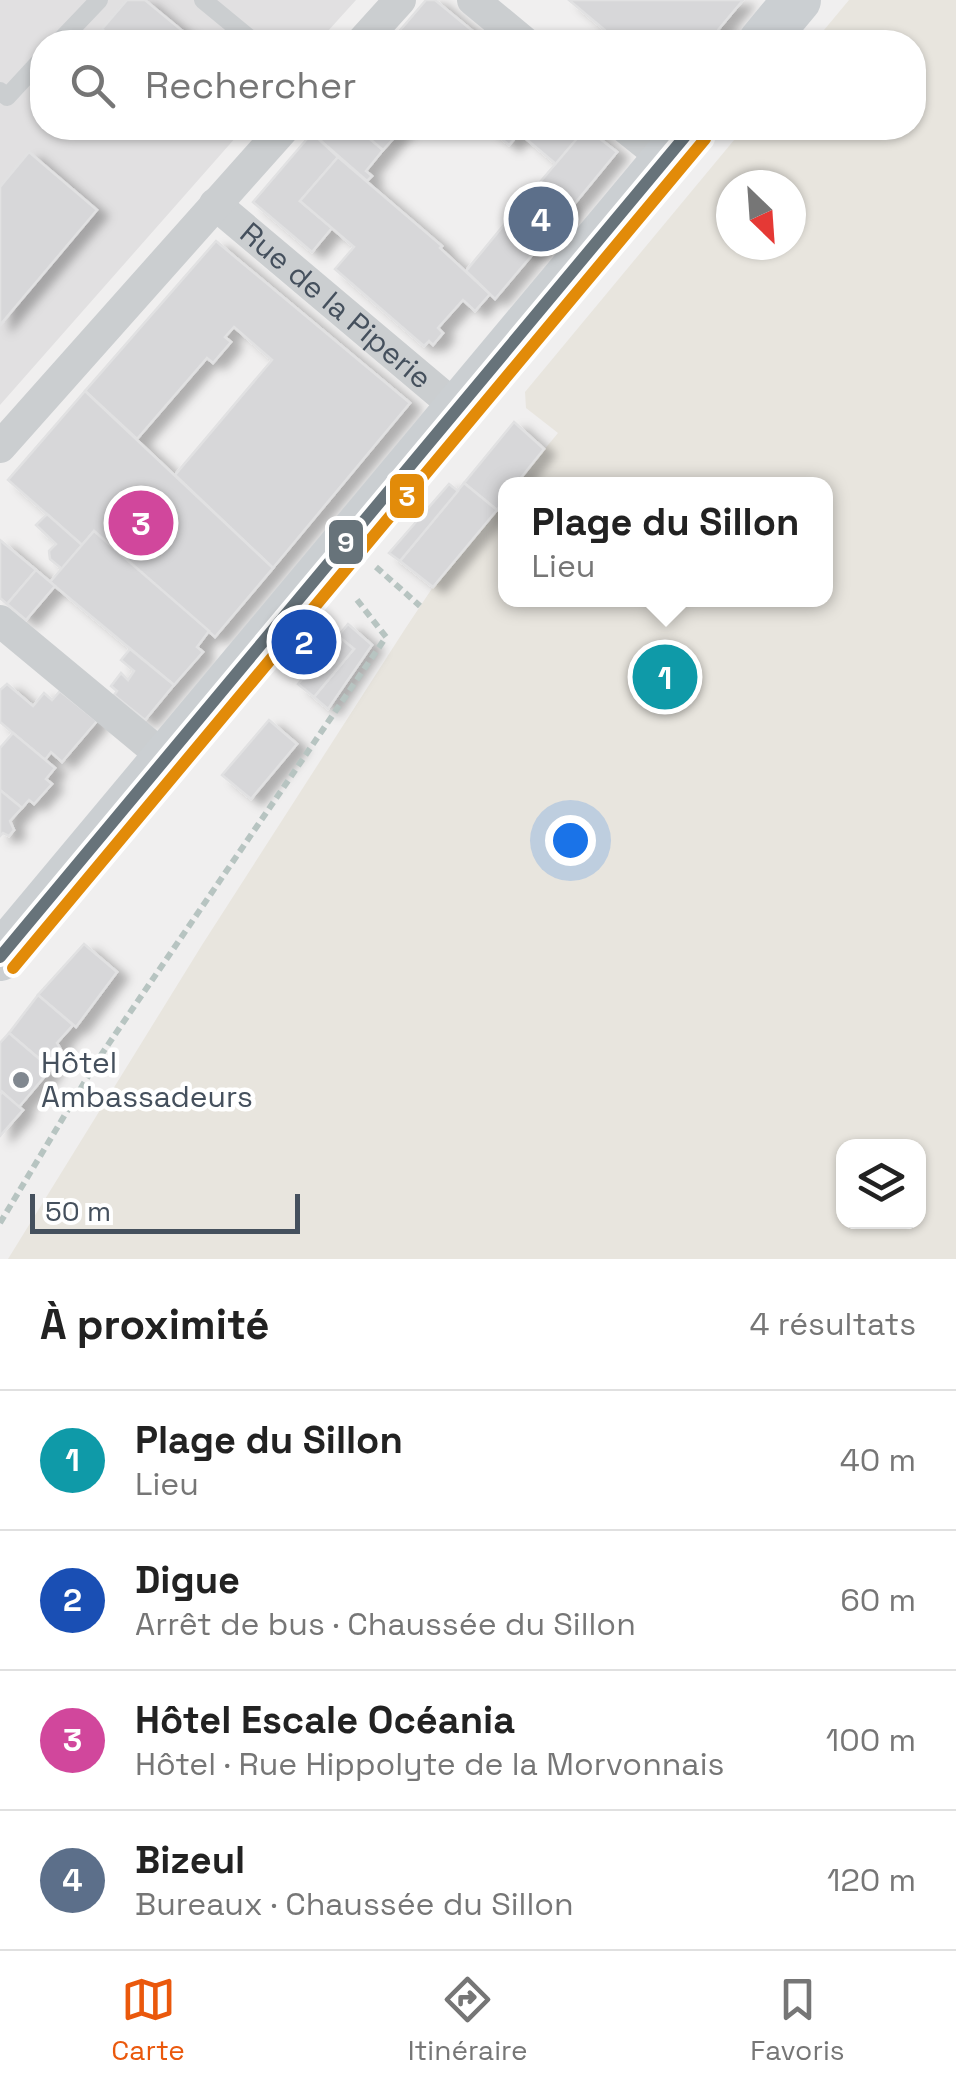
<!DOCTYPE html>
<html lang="fr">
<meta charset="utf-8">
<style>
:root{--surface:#fff;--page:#f2f2f2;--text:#222;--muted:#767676;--line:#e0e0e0;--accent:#ea580c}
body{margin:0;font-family:"Space Grotesk",sans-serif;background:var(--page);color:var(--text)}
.controls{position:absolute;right:30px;bottom:30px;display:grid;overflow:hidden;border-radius:20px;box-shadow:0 2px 8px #0004}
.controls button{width:90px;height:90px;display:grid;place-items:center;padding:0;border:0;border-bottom:2px solid var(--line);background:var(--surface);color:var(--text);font:50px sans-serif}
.compass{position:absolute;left:716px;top:170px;width:90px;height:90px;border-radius:50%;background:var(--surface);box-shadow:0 2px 8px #0004;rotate:155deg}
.scale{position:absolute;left:30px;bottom:25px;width:270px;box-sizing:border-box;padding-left:10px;border:5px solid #45505d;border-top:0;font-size:28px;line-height:35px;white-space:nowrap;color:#45505d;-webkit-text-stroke:8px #fff;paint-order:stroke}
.you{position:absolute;left:570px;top:840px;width:35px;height:35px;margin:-25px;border:8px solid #fff;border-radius:50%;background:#1a73e8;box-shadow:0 0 0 15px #1a73e833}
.badge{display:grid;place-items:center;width:65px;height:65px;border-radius:50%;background:var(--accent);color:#fff;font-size:32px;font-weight:700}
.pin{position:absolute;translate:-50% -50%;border:5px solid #fff;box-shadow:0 2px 10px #0006}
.popup{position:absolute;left:498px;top:477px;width:335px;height:130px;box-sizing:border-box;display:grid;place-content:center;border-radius:20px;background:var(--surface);filter:drop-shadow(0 2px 8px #0005);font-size:32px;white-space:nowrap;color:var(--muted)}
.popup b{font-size:38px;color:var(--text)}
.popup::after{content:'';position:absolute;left:50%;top:100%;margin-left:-20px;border:20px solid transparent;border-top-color:var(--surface)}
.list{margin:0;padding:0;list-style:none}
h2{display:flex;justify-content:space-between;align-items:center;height:130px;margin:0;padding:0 40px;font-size:42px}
h2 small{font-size:32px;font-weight:400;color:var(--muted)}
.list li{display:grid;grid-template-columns:65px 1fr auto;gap:30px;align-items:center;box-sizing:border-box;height:140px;padding:0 40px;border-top:2px solid var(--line)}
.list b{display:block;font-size:38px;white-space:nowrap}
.list p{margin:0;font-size:32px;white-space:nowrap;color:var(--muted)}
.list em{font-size:32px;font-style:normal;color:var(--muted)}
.icon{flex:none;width:55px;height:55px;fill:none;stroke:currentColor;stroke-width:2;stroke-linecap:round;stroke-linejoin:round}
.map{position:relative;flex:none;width:956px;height:1259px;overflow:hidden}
.search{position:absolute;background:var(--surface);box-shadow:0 2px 8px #0004;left:30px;right:30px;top:30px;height:110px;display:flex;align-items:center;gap:25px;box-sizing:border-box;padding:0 35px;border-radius:40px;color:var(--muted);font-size:38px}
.sheet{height:690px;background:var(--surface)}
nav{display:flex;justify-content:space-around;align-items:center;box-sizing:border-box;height:140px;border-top:2px solid var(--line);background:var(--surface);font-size:28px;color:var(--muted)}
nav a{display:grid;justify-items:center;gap:5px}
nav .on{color:var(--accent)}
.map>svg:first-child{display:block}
.education{fill:#e1e0e1}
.sand{fill:#e8e5de;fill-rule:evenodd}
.building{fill:#d7d7d9;stroke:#e1e1e2;stroke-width:2.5;filter:url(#shadow)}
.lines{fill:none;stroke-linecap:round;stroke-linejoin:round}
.path{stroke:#b7c4c1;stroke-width:6;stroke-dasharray:8 5;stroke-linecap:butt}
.service{stroke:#cbced0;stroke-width:18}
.minor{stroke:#cbced0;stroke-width:32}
.secondary{stroke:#cbcfd2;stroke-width:48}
.bus-1-casing{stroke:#fff;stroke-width:20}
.bus-2-casing{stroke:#fff;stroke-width:20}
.bus-1{stroke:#67737a;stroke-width:12}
.bus-2{stroke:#e28b09;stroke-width:12}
.poi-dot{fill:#818890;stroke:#fff;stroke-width:4}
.labels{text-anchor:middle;stroke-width:9;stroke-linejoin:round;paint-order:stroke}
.street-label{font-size:30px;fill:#45505d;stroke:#fff}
.poi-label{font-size:30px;fill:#45505d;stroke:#fff;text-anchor:start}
.line-badge{stroke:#fff;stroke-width:4}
.badge-label{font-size:28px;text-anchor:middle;font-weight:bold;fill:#fff}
</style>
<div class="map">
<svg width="956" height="1259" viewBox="0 0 956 1259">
<defs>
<filter id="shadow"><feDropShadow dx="11" dy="6" stdDeviation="5" flood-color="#0004"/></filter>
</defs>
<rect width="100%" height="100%" fill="#f0efef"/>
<polygon class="education" points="0,0 356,0 318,42 42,42 42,128 244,128 0,405"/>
<path class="sand" d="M 849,0 L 956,0 L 956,1259 L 8,1259 L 202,945 L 405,629 L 433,587 L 505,499 L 505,600 L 825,600 L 825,484 L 516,484 L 558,433 L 526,408 L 525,392 L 744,128 L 914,128 L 914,42 L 814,42 ZM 731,185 L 791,185 L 791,245 L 731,245 ZM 844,1146 L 918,1146 L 918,1222 L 844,1222 Z"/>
<g class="building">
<polygon points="127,0 145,0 196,42 117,42 102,29"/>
<polygon points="426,0 435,0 486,42 390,42"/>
<polygon points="569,0 743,0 708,42 619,42"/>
<polygon points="317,128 357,128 383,150 366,171 372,176 367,181 312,133"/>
<polygon points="357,128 403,128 383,150"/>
<polygon points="489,128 524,128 509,145"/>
<polygon points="524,128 586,128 556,164 519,133"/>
<polygon points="586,128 617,152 544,241 512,215"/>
<polygon points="312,133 338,157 300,201 332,228 312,252 253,202"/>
<polygon points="29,152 97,210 0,325 0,187"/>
<polygon points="338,157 442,246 440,248 490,294 475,311 463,300 438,328 443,333 433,345 429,341 424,346 335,269 354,247 300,201"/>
<polygon points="512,215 544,241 495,299 466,271"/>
<polygon points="216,241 410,403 273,568 175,475 272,360 234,327 225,337 231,342 213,363 207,358 137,439 85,391"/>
<polygon points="85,391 273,568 215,637 94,531 82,545 8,480"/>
<polygon points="514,422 544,449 516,484 505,484 505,499 497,510 464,483"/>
<polygon points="464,483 497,510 433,587 400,561"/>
<polygon points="449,484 458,491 400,561 389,553"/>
<polygon points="47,514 82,545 62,569 50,559 49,551 56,544 36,525"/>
<polygon points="94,531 209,631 197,647 203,652 174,685 50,582"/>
<polygon points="0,540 36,570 7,604 0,598"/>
<polygon points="36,570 55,586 26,620 7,604"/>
<polygon points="348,624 372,645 328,709 314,697 354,649 338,636"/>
<polygon points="338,636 354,649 314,697 298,684"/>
<polygon points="130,649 174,685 145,720 114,695 117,691 111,686 121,673 128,680 134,671 121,660"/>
<polygon points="7,684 33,706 44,693 52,700 60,691 97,721 62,762 51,752 45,760 0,722 0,690"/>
<polygon points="269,720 297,744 251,799 222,775"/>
<polygon points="13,733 55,768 46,779 52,784 34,804 29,800 22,808 0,790 0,748"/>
<polygon points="0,790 22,808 10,821 14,830 9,836 3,833 0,836"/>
<polygon points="84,944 117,972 76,1027 38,995"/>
<polygon points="38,995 73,1025 57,1043 64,1055 48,1066 9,1033"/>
<polygon points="9,1033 51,1069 19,1107 0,1090 0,1043"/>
<polygon points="2,1092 23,1110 0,1136 0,1095"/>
</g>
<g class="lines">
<g class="path">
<polyline points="376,567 420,606"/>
<polyline points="0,1223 99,1058 386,637 354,596"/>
</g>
<g class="service">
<polyline points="203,0 254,42"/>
<polyline points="59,42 99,0"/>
<polyline points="0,91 7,97 42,59"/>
</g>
<g class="minor">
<polyline points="473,0 524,42"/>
<polyline points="362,42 400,0"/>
<polyline points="626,128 666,160"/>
<path id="s1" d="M 215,204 L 456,407"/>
<polyline points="0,447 284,128"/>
<polyline points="0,621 165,758"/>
</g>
<g class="secondary">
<polyline points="762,42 797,0"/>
<polyline points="0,957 692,128"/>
</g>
<defs>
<polyline id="bus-1" points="0,957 692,128"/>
<polyline id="bus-2" points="13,968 705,139"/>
</defs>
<use href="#bus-1" class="bus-1-casing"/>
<use href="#bus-2" class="bus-2-casing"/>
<use href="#bus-1" class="bus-1"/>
<use href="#bus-2" class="bus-2"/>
</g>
<circle class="poi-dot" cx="21" cy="1080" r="10"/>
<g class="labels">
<g class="street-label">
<text dy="10" stroke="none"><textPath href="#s1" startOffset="158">Rue de la Piperie</textPath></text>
</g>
<g class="poi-label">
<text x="41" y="1073">Hôtel<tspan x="41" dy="34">Ambassadeurs</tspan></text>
</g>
</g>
<g class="line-badge">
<rect x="388" y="472" width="38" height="48" rx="10" fill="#e28b09"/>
<rect x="327" y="518" width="38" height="48" rx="10" fill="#67737a"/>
</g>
<g class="badge-label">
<text x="407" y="506">3</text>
<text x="346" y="552">9</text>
</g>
</svg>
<div class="controls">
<button><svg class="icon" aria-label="layers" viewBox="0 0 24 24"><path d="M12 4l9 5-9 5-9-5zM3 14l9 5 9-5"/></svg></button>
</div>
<svg class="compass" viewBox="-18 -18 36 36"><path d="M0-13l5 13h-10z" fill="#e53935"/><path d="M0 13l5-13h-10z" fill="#767676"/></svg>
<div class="scale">50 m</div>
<div class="you"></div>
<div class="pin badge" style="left:665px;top:677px;background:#0f9aa8">1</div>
<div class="popup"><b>Plage du Sillon</b>Lieu</div>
<div class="pin badge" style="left:304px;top:642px;background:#1a4fb4">2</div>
<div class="pin badge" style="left:141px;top:523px;background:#d1479c">3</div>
<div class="pin badge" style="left:541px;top:219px;background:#5c6f8a">4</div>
<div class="search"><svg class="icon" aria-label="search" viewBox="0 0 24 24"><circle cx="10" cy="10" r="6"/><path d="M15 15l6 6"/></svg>Rechercher</div>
</div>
<section class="sheet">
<h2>À proximité<small>4 résultats</small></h2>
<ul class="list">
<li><span class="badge" style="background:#0f9aa8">1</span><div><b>Plage du Sillon</b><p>Lieu</p></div><em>40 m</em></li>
<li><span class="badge" style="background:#1a4fb4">2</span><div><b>Digue</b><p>Arrêt de bus · Chaussée du Sillon</p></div><em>60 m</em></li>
<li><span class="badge" style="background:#d1479c">3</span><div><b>Hôtel Escale Océania</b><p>Hôtel · Rue Hippolyte de la Morvonnais</p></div><em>100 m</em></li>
<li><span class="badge" style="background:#5c6f8a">4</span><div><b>Bizeul</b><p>Bureaux · Chaussée du Sillon</p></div><em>120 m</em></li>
</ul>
</section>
<nav>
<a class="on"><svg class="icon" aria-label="map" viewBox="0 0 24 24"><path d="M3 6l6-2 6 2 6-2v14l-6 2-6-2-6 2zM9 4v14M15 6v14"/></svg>Carte</a>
<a><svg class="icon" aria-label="directions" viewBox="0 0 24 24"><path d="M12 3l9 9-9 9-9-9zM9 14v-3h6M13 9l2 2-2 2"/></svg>Itinéraire</a>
<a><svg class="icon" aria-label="saved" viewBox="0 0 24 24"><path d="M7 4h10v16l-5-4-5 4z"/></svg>Favoris</a>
</nav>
